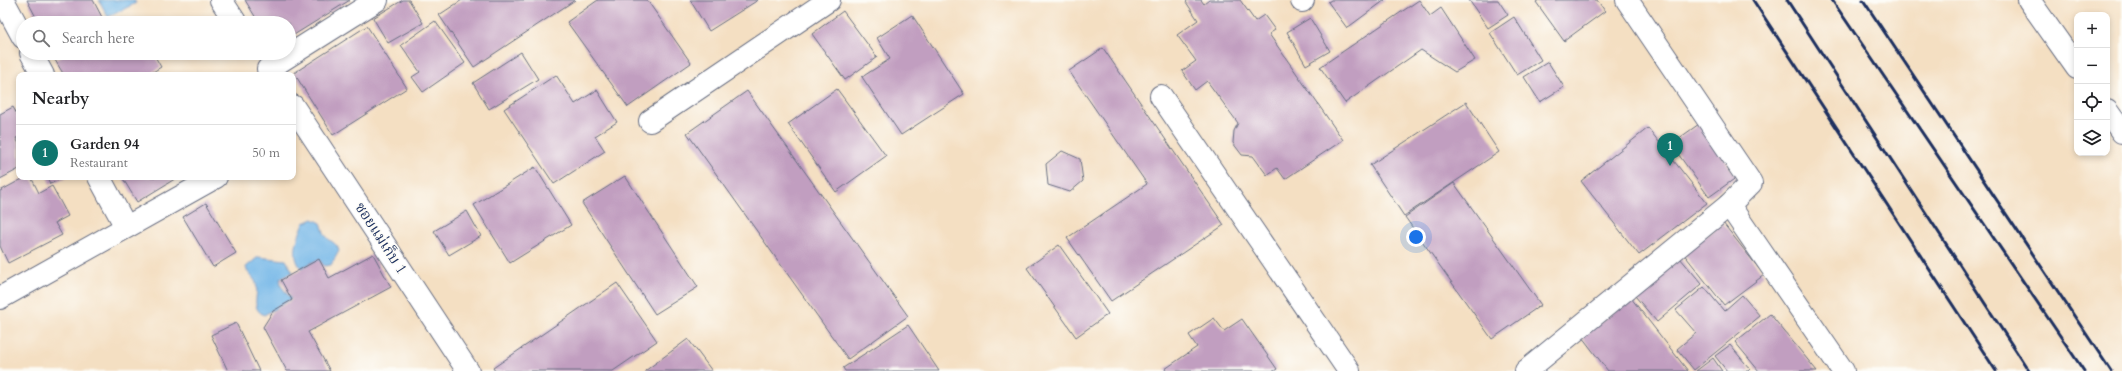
<!DOCTYPE html>
<meta charset="utf-8">
<style>
:root{--surface:#fff;--page:#f2f2f2;--text:#202124;--muted:#757577;--line:#e0e0e0;--accent:#0f766e}
body{margin:0;font-family:Cardo,"Noto Serif Thai",serif;background:var(--page);color:var(--text)}
.controls{position:absolute;right:12px;top:12px;display:grid;overflow:hidden;border-radius:8px;box-shadow:0 2px 6px #0003}
.controls button{width:36px;height:36px;display:grid;place-items:center;padding:0;border:0;border-bottom:1px solid var(--line);background:var(--surface);color:var(--text);font:20px sans-serif}
.you{position:absolute;left:1416px;top:237px;width:14px;height:14px;margin:-10px;border:3px solid #fff;border-radius:50%;background:#1a73e8;box-shadow:0 0 0 6px #1a73e833}
.badge{display:grid;place-items:center;width:26px;height:26px;border-radius:50%;background:var(--accent);color:#fff;font-size:13px;font-weight:700}
.pin{position:absolute;translate:-50% -33px;filter:drop-shadow(0 1px 2px #0008)}
.pin::after{content:'';position:absolute;top:21px;width:14px;height:12px;background:inherit;clip-path:polygon(0 0,100% 0,50% 100%)}
.list{margin:0;padding:0;list-style:none}
h2{display:flex;justify-content:space-between;align-items:center;height:52px;margin:0;padding:0 16px;font-size:17px}
h2 small{font-size:13px;font-weight:400;color:var(--muted)}
.list li{display:grid;grid-template-columns:26px 1fr auto;gap:12px;align-items:center;box-sizing:border-box;height:56px;padding:0 16px;border-top:1px solid var(--line)}
.list b{display:block;font-size:15px;white-space:nowrap}
.list p{margin:0;font-size:13px;white-space:nowrap;color:var(--muted)}
.list em{font-size:13px;font-style:normal;color:var(--muted)}
.icon{flex:none;width:22px;height:22px;fill:none;stroke:currentColor;stroke-width:2;stroke-linecap:round;stroke-linejoin:round}
.map{position:relative;flex:none;width:2122px;height:371px;overflow:hidden}
.search{position:absolute;background:var(--surface);box-shadow:0 2px 6px #0003;left:16px;top:16px;width:280px;height:44px;display:flex;align-items:center;gap:10px;box-sizing:border-box;padding:0 14px;border-radius:22px;color:var(--muted);font-size:15px}
.panel{position:absolute;background:var(--surface);box-shadow:0 2px 6px #0003;left:16px;top:72px;width:280px;height:108px;border-radius:8px}
.map>svg:first-child{display:block}
.water{fill:#71b5e7;stroke:#4672a2}
.building{fill:#c19ec0}
.lines{fill:none;stroke-linecap:round;stroke-linejoin:round}
.street-casing{stroke:#676d81;stroke-width:24}
.street{stroke:#fff;stroke-width:22}
.rail{stroke:#1b2f5e;stroke-width:3}
.labels{text-anchor:middle;stroke-width:3;stroke-linejoin:round;paint-order:stroke}
.street-label{font-size:15px;fill:#1b2f5e;stroke:#fdfcf7}
</style>
<div class="map">
<svg width="2122" height="371" viewBox="0 0 2122 371">
<rect width="100%" height="100%" fill="#fdfcf7"/>
<filter id="ink" filterUnits="userSpaceOnUse"><feTurbulence type="fractalNoise" baseFrequency=".025" numOctaves="2"/><feDisplacementMap in="SourceGraphic" scale="8" xChannelSelector="R" yChannelSelector="G"/><feConvolveMatrix kernelMatrix="1 2 1 2 8 2 1 2 1" color-interpolation-filters="sRGB"/></filter>
<filter id="wash" filterUnits="userSpaceOnUse"><feTurbulence type="fractalNoise" baseFrequency=".012" numOctaves="4" result="noise"/><feDisplacementMap in="SourceGraphic" scale="16" xChannelSelector="R" yChannelSelector="G"/><feGaussianBlur stdDeviation="0.9" result="paint"/><feColorMatrix in="noise" values="0 0 0 0 0 0 0 0 0 0 0 0 0 0 0 0 0 1.4 0 .05"/><feComposite in="paint" operator="in"/></filter>
<g filter="url(#wash)">
<rect width="100%" height="100%" fill="#f4dfc2"/>
<g class="water">
<polygon points="99,0 134,0 136,3 108,17"/>
<path d="M 313,219 L 321,223 C 323,227 323,232 326,236 C 331,243 337,242 339,251 L 331,265 L 324,266 L 319,259 L 301,268 C 290,255 298,237 304,223 Z"/>
<path d="M 258,257 L 286,260 L 293,272 L 280,278 L 281,286 L 291,299 L 264,315 C 250,308 259,296 256,283 C 254,277 247,274 246,267 Z"/>
</g>
<g id="blocks">
<g class="building">
<polygon points="27,0 93,0 105,23 39,23"/>
<polygon points="245,0 350,0 289,38 289,23 259,23"/>
<polygon points="403,0 409,0 423,23 388,43 373,18"/>
<polygon points="462,0 575,0 474,67 439,15"/>
<polygon points="598,0 647,0 691,63 628,107 567,22"/>
<polygon points="690,0 758,0 709,31"/>
<polygon points="1188,0 1201,0 1204,4 1209,0 1240,0 1255,21 1264,15 1275,30 1269,34 1343,140 1285,179 1277,168 1267,175 1253,156 1242,155 1233,143 1234,131 1238,123 1207,81 1195,90 1182,71 1196,61 1177,35 1198,20 1186,2"/>
<polygon points="1331,0 1385,0 1347,28 1328,2"/>
<polygon points="1419,0 1430,16 1441,8 1475,60 1455,72 1421,50 1345,103 1320,67"/>
<polygon points="1469,0 1498,0 1508,15 1488,28"/>
<polygon points="1539,0 1597,0 1605,11 1564,41 1536,2"/>
<polygon points="843,11 877,57 845,80 812,34"/>
<polygon points="912,15 964,94 901,135 862,77 890,59 877,38"/>
<polygon points="1514,17 1541,60 1517,75 1490,33"/>
<polygon points="1310,18 1330,51 1306,65 1287,32"/>
<polygon points="435,21 465,63 423,92 412,77 420,72 401,45"/>
<polygon points="367,26 407,88 333,135 294,73"/>
<polygon points="1103,48 1224,225 1111,301 1067,238 1147,184 1069,71"/>
<polygon points="521,52 538,79 489,109 473,83"/>
<polygon points="68,53 153,53 161,67 148,75 64,75 55,60"/>
<polygon points="1548,62 1564,87 1540,102 1524,77"/>
<polygon points="556,75 575,104 597,90 617,122 595,136 605,151 554,184 504,109"/>
<polygon points="837,89 886,156 836,192 788,124"/>
<polygon points="747,91 908,316 848,359 687,133"/>
<polygon points="1466,102 1499,152 1404,216 1370,165"/>
<polygon points="13,107 19,118 19,137 16,138 19,144 19,169 0,179 0,114"/>
<polygon points="1699,124 1737,177 1709,197 1671,144"/>
<polygon points="1648,128 1707,203 1639,255 1581,181"/>
<polygon points="1062,151 1080,159 1083,181 1070,192 1048,185 1046,164"/>
<polygon points="535,167 571,225 510,263 474,205"/>
<polygon points="625,176 698,287 655,314 582,203"/>
<polygon points="26,177 31,177 39,193 52,186 68,216 55,223 62,235 8,263 0,246 0,191"/>
<polygon points="47,177 67,177 50,184"/>
<polygon points="122,177 178,177 137,202"/>
<polygon points="1454,183 1541,305 1492,339 1405,217"/>
<polygon points="206,203 236,253 213,267 183,217"/>
<polygon points="467,211 481,236 449,255 434,231"/>
<polygon points="1723,223 1764,275 1724,305 1683,253"/>
<polygon points="1059,245 1108,314 1076,337 1027,268"/>
<polygon points="373,254 391,287 308,332 330,371 287,371 263,327 273,311 292,300 281,280 319,259 329,278"/>
<polygon points="1680,258 1702,284 1657,322 1635,296"/>
<polygon points="617,283 657,341 613,371 495,371 493,368"/>
<polygon points="1704,287 1724,311 1742,295 1760,316 1694,370 1677,349 1696,333 1676,310"/>
<polygon points="1631,298 1688,371 1608,371 1582,337"/>
<polygon points="1770,314 1817,371 1759,371 1735,342"/>
<polygon points="1214,318 1224,331 1242,319 1277,369 1274,371 1166,371 1165,369 1197,347 1189,335"/>
<polygon points="236,323 259,371 228,371 211,335"/>
<polygon points="908,325 939,371 845,371 843,368"/>
<polygon points="688,339 712,371 645,371"/>
<polygon points="1730,345 1750,369 1748,371 1727,371 1715,356"/>
<polygon points="1713,358 1722,371 1696,371"/>
</g>
</g>
</g>
<g filter="url(#ink)">
<use href="#blocks" fill-opacity="0" stroke="#676d81" stroke-width="1"/>
<g class="lines">
<defs>
<g id="street">
<polyline points="3,0 23,37"/>
<polyline points="221,0 236,23"/>
<polyline points="2029,0 2077,68"/>
<polyline points="1302,1 1303,0"/>
<polyline points="31,53 43,75"/>
<polyline points="268,69 377,0"/>
<polyline points="1161,96 1349,371"/>
<polyline points="293,106 468,371"/>
<polyline points="2107,111 2122,132"/>
<polyline points="650,121 829,0"/>
<polyline points="99,177 126,227"/>
<polyline points="1729,205 1843,371"/>
<polyline points="0,298 216,177"/>
<polyline points="1526,371 1729,205 1751,183 1627,0"/>
</g>
</defs>
<use href="#street" class="street-casing"/>
<use href="#street" class="street"/>
<g class="rail">
<polyline points="1753,0 1996,371"/>
<polyline points="1787,0 2029,371"/>
<polyline points="1832,0 2084,371"/>
<polyline points="1863,0 2111,371"/>
</g>
</g>
</g>
<g class="labels">
<g class="street-label">
<text transform="translate(381 238) rotate(57)" y="5">ซอยแม่เก็บ 1</text>
</g>
</g>
</svg>
<div class="controls">
<button>+</button>
<button>−</button>
<button><svg class="icon" aria-label="locate" viewBox="0 0 24 24"><circle cx="12" cy="12" r="6"/><path d="M12 2v4M12 18v4M2 12h4M18 12h4"/></svg></button>
<button><svg class="icon" aria-label="layers" viewBox="0 0 24 24"><path d="M12 4l9 5-9 5-9-5zM3 14l9 5 9-5"/></svg></button>
</div>
<div class="you"></div>
<div class="pin badge" style="left:1670px;top:166px">1</div>
<div class="search"><svg class="icon" aria-label="search" viewBox="0 0 24 24"><circle cx="10" cy="10" r="6"/><path d="M15 15l6 6"/></svg>Search here</div>
<section class="panel">
<h2>Nearby<small></small></h2>
<ul class="list">
<li><span class="badge">1</span><div><b>Garden 94</b><p>Restaurant</p></div><em>50 m</em></li>
</ul>
</section>
</div>
